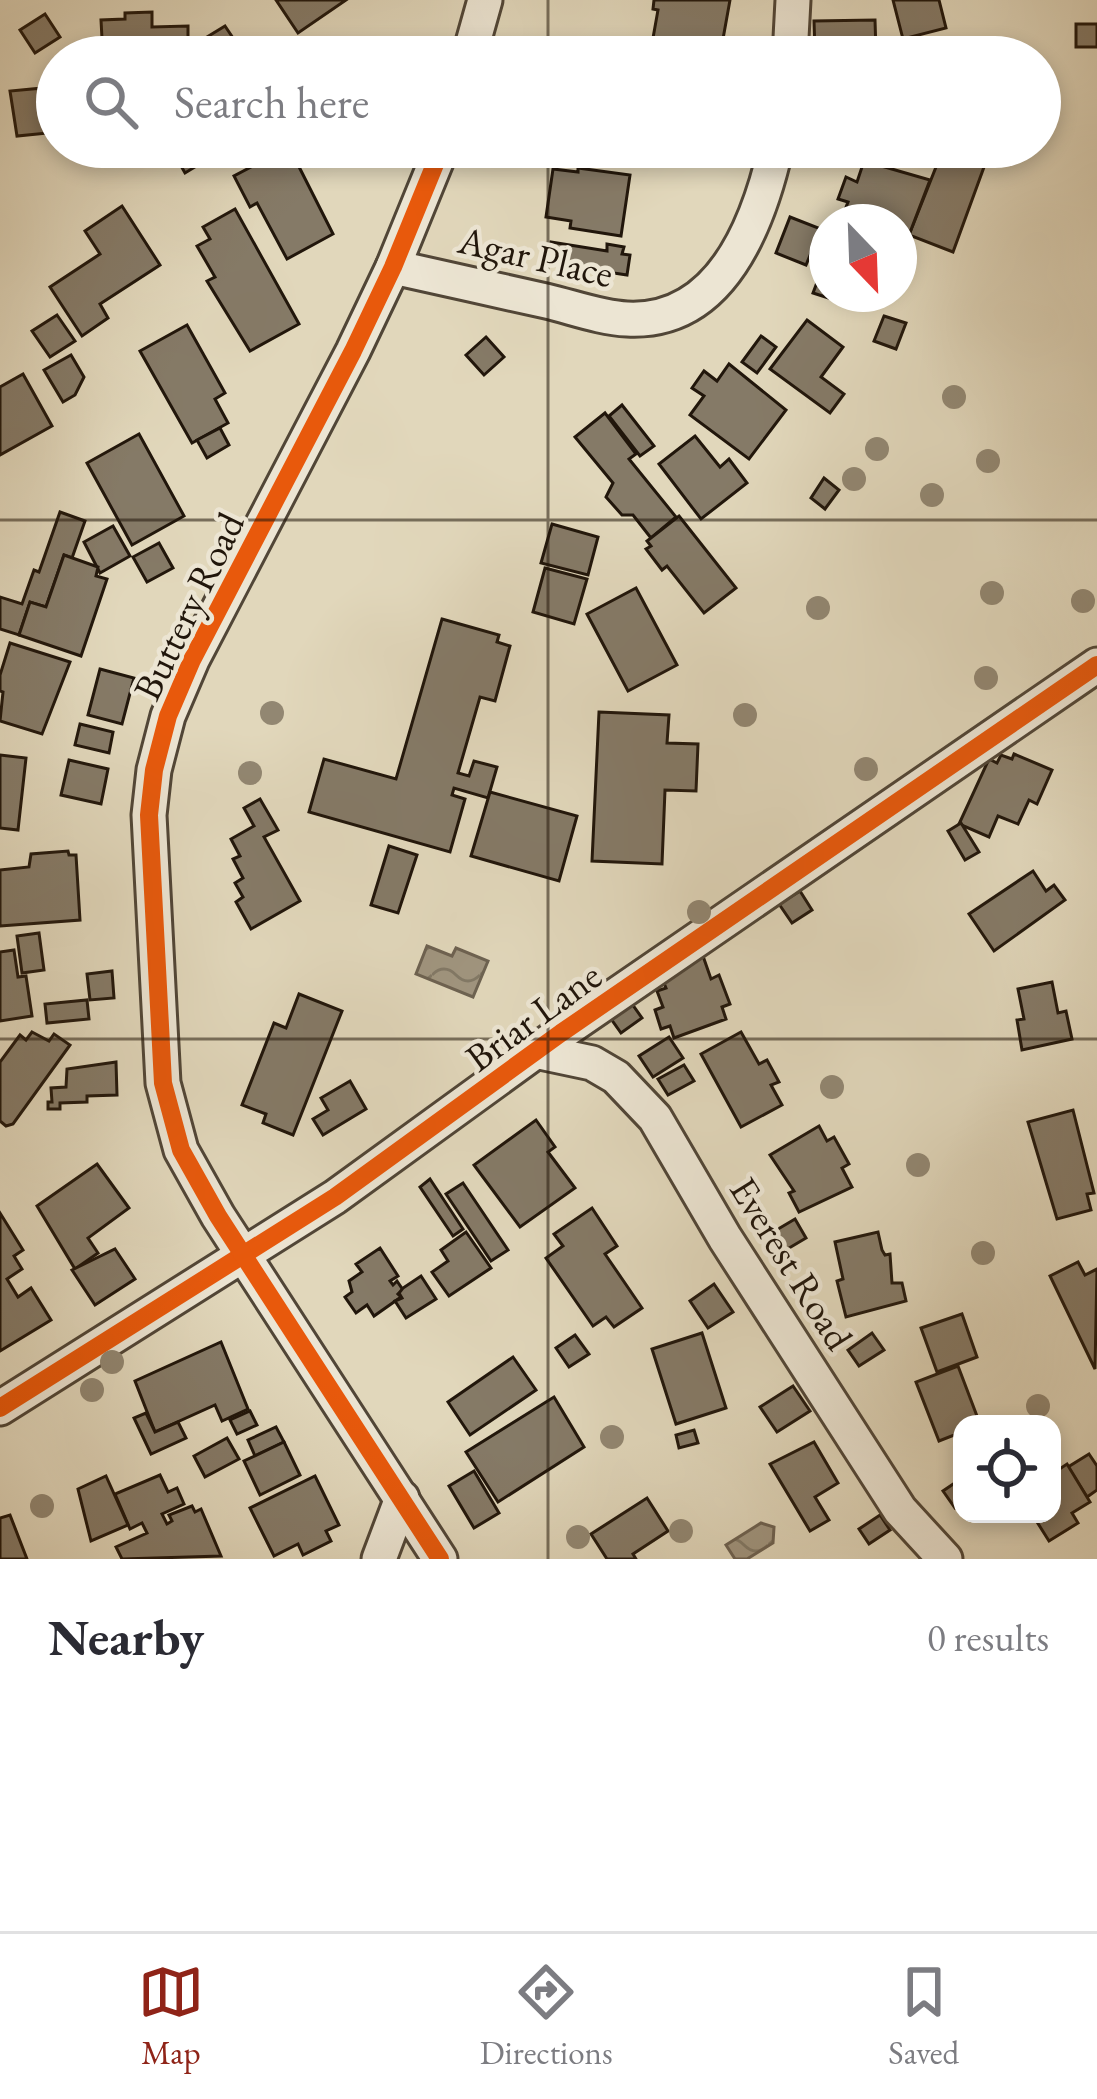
<!DOCTYPE html>
<style>
:root{--surface:#fff;--page:#f2f2f3;--text:#2b2b33;--muted:#7c7c81;--line:#e1e1e2;--accent:#8f2418}
body{margin:0;font-family:"EB Garamond",serif;background:var(--page);color:var(--text)}
.controls{position:absolute;right:36px;bottom:36px;display:grid;overflow:hidden;border-radius:24px;box-shadow:0 6px 18px #0003}
.controls button{width:108px;height:108px;display:grid;place-items:center;padding:0;border:0;border-bottom:3px solid var(--line);background:var(--surface);color:var(--text);font:60px sans-serif}
.compass{position:absolute;left:809px;top:204px;width:108px;height:108px;border-radius:50%;background:var(--surface);box-shadow:0 6px 18px #0003;rotate:157deg}
.list{margin:0;padding:0;list-style:none}
h2{display:flex;justify-content:space-between;align-items:center;height:156px;margin:0;padding:0 48px;font-size:51px}
h2 small{font-size:39px;font-weight:400;color:var(--muted)}
.icon{flex:none;width:66px;height:66px;fill:none;stroke:currentColor;stroke-width:2;stroke-linecap:round;stroke-linejoin:round}
.map{position:relative;flex:none;width:1097px;height:1559px;overflow:hidden}
.search{position:absolute;background:var(--surface);box-shadow:0 6px 18px #0003;left:36px;right:36px;top:36px;height:132px;display:flex;align-items:center;gap:30px;box-sizing:border-box;padding:0 42px;border-radius:66px;color:var(--muted);font-size:45px}
.sheet{height:372px;background:var(--surface)}
nav{display:flex;justify-content:space-around;align-items:center;box-sizing:border-box;height:168px;border-top:3px solid var(--line);background:var(--surface);font-size:33px;color:var(--muted)}
nav a{display:grid;justify-items:center;gap:6px}
nav .on{color:var(--accent)}
.map>svg:first-child{display:block}
.water{fill:url(#water-waves);stroke:#6d6251;stroke-width:3}
.building{fill:#857a67;stroke:#21160b;stroke-width:3}
.lines{fill:none;stroke-linecap:round;stroke-linejoin:round}
.minor-casing{stroke:#514637;stroke-width:39}
.minor{stroke:#ece5d3;stroke-width:33}
.cycleway-casing{stroke:#ece5d3;stroke-width:26}
.cycleway{stroke:#e8590c;stroke-width:18}
.tree{fill:#928772}
.grid{fill:none;stroke:#21160b;stroke-width:3;stroke-opacity:0.55}
.labels{text-anchor:middle;stroke-width:9;stroke-linejoin:round;paint-order:stroke}
.street-label{font-size:39px;fill:#21160b;stroke:#ece5d3}
</style>
<div class="map">
<svg width="1097" height="1559" viewBox="0 0 1097 1559">
<defs>
<pattern id="water-waves" width="16" height="10" patternUnits="userSpaceOnUse" patternTransform="scale(3)"><rect width="16" height="10" fill="#a0957f"/><path d="M0 5q4-4 8 0t8 0" fill="none" stroke="#827966"/></pattern>
</defs>
<rect width="100%" height="100%" fill="#e1d7bb"/>
<filter id="stains"><feTurbulence type="fractalNoise" baseFrequency=".00167" numOctaves="4"/><feColorMatrix values="0 0 0 0 .2 0 0 0 0 .09 0 0 0 0 .02 0 0 0 .5 -.17"/></filter>
<radialGradient id="worn" r=".72"><stop offset=".6" stop-color="#630" stop-opacity="0"/><stop offset="1" stop-color="#630" stop-opacity=".3"/></radialGradient>
<g class="water">
<polygon points="427,946 452,956 456,948 488,961 473,997 416,974"/>
<polygon points="761,1523 774,1527 773,1543 747,1559 735,1559 726,1545"/>
</g>
<g class="building">
<polygon points="276,0 346,0 298,33"/>
<polygon points="654,0 730,0 721,50 653,38 658,10 653,9"/>
<polygon points="893,0 939,0 946,28 903,39"/>
<polygon points="152,12 152,27 188,26 188,57 103,57 101,20 125,19 125,13"/>
<polygon points="45,14 60,37 35,53 20,30"/>
<polygon points="875,20 876,52 815,52 814,21"/>
<rect x="1076" y="24" width="21" height="23"/>
<polygon points="225,26 239,47 219,57 207,37"/>
<polygon points="883,52 883,57 811,57 812,54"/>
<polygon points="43,88 48,133 17,136 10,91"/>
<polygon points="193,147 201,147 208,159 185,173 176,157"/>
<polygon points="289,147 333,234 287,259 257,203 250,207 234,176"/>
<polygon points="570,147 619,147 616,166 567,158"/>
<polygon points="959,147 985,147 985,166 959,160"/>
<polygon points="940,157 984,167 953,252 909,235"/>
<polygon points="864,161 930,180 909,235 899,232 899,222 841,220 848,202 838,199 846,177 857,182"/>
<polygon points="578,168 630,175 621,236 570,228 571,221 546,217 553,169 578,172"/>
<polygon points="122,206 160,265 100,304 108,318 82,336 50,287 100,254 85,231"/>
<polygon points="235,209 299,324 250,351 207,281 215,277 197,246 210,239 203,227"/>
<polygon points="790,217 821,229 806,265 776,253"/>
<polygon points="551,242 607,251 607,244 624,247 622,254 630,255 627,275 548,263"/>
<polygon points="827,256 827,294 837,294 835,300 813,293"/>
<polygon points="57,315 75,341 50,357 32,331"/>
<polygon points="884,316 906,323 896,349 874,341"/>
<polygon points="807,320 843,347 821,377 844,394 830,413 770,369"/>
<polygon points="187,325 225,393 215,399 228,423 192,443 140,351"/>
<polygon points="761,336 776,347 757,373 742,362"/>
<polygon points="486,337 504,357 484,375 466,355"/>
<polygon points="71,355 84,377 75,395 63,402 44,370"/>
<polygon points="729,364 786,410 749,459 690,415 704,396 692,388 704,371 717,381"/>
<polygon points="23,374 52,426 0,455 0,387"/>
<polygon points="622,405 654,446 640,456 609,416"/>
<polygon points="605,413 636,454 629,459 676,517 651,538 633,515 622,515 606,497 613,483 575,437"/>
<polygon points="220,428 229,445 207,458 197,440"/>
<polygon points="139,434 184,516 132,545 87,463"/>
<polygon points="695,436 720,467 729,459 747,483 701,519 659,464"/>
<polygon points="824,478 839,490 825,509 811,498"/>
<polygon points="60,512 85,521 72,558 64,555 46,607 30,602 19,635 0,629 0,597 22,604 34,570 39,572"/>
<polygon points="679,516 736,588 704,613 667,566 662,570 646,549 651,546 647,541"/>
<polygon points="552,524 598,537 588,575 541,563"/>
<polygon points="113,526 130,556 100,573 84,542"/>
<polygon points="159,543 173,568 147,582 133,557"/>
<polygon points="64,555 98,567 96,576 107,579 81,656 19,635 30,602 46,607"/>
<polygon points="545,568 587,579 574,624 533,612"/>
<polygon points="636,588 677,665 628,691 587,614"/>
<polygon points="442,619 499,635 497,642 510,646 495,701 480,697 458,773 469,776 474,761 497,767 488,798 454,788 452,795 465,799 450,852 309,812 324,759 396,779"/>
<polygon points="10,643 70,662 42,734 0,721 3,692 0,691 0,675"/>
<polygon points="100,669 134,678 122,724 88,715"/>
<polygon points="599,712 669,715 667,743 698,744 696,791 665,790 662,864 592,861"/>
<polygon points="80,724 113,732 109,753 75,745"/>
<polygon points="1014,754 1052,770 1037,804 1029,800 1018,824 998,816 989,837 959,824 989,759 997,763 1001,755 1012,759"/>
<polygon points="0,755 26,758 18,830 0,828"/>
<polygon points="69,760 108,769 101,804 61,795"/>
<polygon points="490,792 577,816 559,881 471,856"/>
<polygon points="260,799 278,830 264,837 300,901 251,929 236,902 243,897 235,883 243,878 233,859 240,856 231,839 254,826 244,808"/>
<polygon points="961,823 979,852 965,860 948,831"/>
<polygon points="389,846 417,855 398,913 371,905"/>
<polygon points="68,851 69,855 76,855 80,920 0,926 0,870 29,867 31,854"/>
<polygon points="1033,871 1046,891 1054,885 1065,900 994,951 969,914"/>
<polygon points="800,891 812,910 792,923 779,904"/>
<polygon points="39,933 44,970 22,973 17,936"/>
<polygon points="14,950 18,977 26,976 32,1016 0,1021 0,952"/>
<polygon points="703,956 711,979 719,975 730,1004 722,1007 726,1019 674,1038 670,1026 661,1029 655,1010 663,1007 657,991 666,988 662,978 680,965"/>
<polygon points="112,971 114,998 90,1000 87,974"/>
<polygon points="1052,982 1058,1013 1066,1011 1072,1039 1022,1050 1017,1020 1024,1019 1018,989"/>
<polygon points="299,994 342,1011 293,1135 263,1123 266,1114 242,1105 274,1023 286,1028"/>
<polygon points="625,994 642,1018 621,1033 604,1009"/>
<polygon points="87,1000 89,1019 47,1023 45,1004"/>
<polygon points="32,1032 49,1041 54,1034 70,1045 13,1124 6,1126 0,1121 0,1062 20,1035 26,1040"/>
<polygon points="741,1032 759,1064 767,1060 779,1082 771,1085 782,1105 741,1127 701,1054"/>
<polygon points="669,1037 683,1058 653,1077 639,1056"/>
<polygon points="116,1062 117,1095 87,1096 87,1102 60,1103 60,1109 48,1109 48,1102 52,1102 51,1088 66,1087 67,1069"/>
<polygon points="684,1065 694,1081 668,1095 658,1079"/>
<polygon points="350,1081 366,1109 323,1135 313,1119 328,1110 321,1098"/>
<polygon points="1073,1110 1094,1193 1087,1194 1091,1210 1057,1219 1028,1122"/>
<polygon points="536,1120 555,1147 548,1152 575,1188 520,1227 474,1165"/>
<polygon points="819,1126 827,1141 834,1137 849,1164 842,1168 852,1187 799,1212 789,1193 794,1191 770,1155"/>
<polygon points="97,1164 129,1208 88,1238 98,1253 75,1269 37,1206"/>
<polygon points="430,1179 463,1229 453,1236 420,1187"/>
<polygon points="463,1183 508,1250 491,1261 446,1194"/>
<polygon points="592,1208 617,1246 605,1254 642,1308 614,1327 606,1317 593,1326 546,1258 563,1246 554,1234"/>
<polygon points="0,1213 23,1250 14,1256 22,1269 7,1279 18,1297 31,1288 51,1320 0,1351"/>
<polygon points="795,1219 806,1238 779,1254 768,1235"/>
<polygon points="466,1232 491,1268 449,1296 432,1272 448,1261 441,1250"/>
<polygon points="878,1232 882,1250 885,1255 890,1254 892,1283 902,1283 906,1301 846,1317 837,1281 843,1279 835,1242"/>
<polygon points="380,1248 398,1276 390,1281 393,1285 397,1281 403,1290 398,1294 401,1297 374,1316 367,1305 356,1313 345,1297 352,1292 349,1281 362,1272 356,1264"/>
<polygon points="115,1249 135,1279 95,1305 72,1270"/>
<polygon points="1078,1262 1085,1275 1097,1269 1095,1369 1050,1276"/>
<polygon points="421,1276 436,1299 406,1318 395,1301 402,1298 399,1293 403,1288"/>
<polygon points="714,1284 733,1312 708,1328 690,1301"/>
<polygon points="962,1314 977,1357 937,1372 921,1328"/>
<polygon points="702,1333 726,1408 676,1424 652,1349"/>
<polygon points="872,1333 884,1350 859,1366 848,1350"/>
<polygon points="575,1335 589,1354 569,1367 556,1348"/>
<polygon points="221,1342 248,1409 222,1421 215,1405 155,1432 135,1381"/>
<polygon points="513,1357 536,1390 470,1435 448,1402"/>
<polygon points="958,1366 980,1424 962,1424 962,1432 939,1441 916,1382"/>
<polygon points="793,1386 810,1411 777,1432 760,1407"/>
<polygon points="554,1397 584,1447 498,1502 466,1452"/>
<polygon points="250,1411 257,1425 237,1434 230,1420"/>
<polygon points="146,1413 155,1432 178,1422 186,1438 151,1454 134,1418"/>
<polygon points="276,1427 284,1442 255,1456 248,1440"/>
<polygon points="694,1430 698,1443 679,1448 676,1435"/>
<polygon points="227,1438 239,1459 205,1477 194,1456"/>
<polygon points="284,1442 300,1475 260,1495 244,1461"/>
<polygon points="814,1442 838,1483 815,1497 829,1520 810,1531 770,1464"/>
<polygon points="1089,1454 1097,1466 1097,1490 1087,1497 1068,1467"/>
<polygon points="1067,1464 1090,1502 1072,1513 1078,1523 1049,1541 1032,1514 1052,1514 1052,1474"/>
<polygon points="474,1471 499,1513 474,1528 449,1486"/>
<polygon points="160,1475 168,1492 177,1488 184,1504 162,1514 167,1524 172,1521 169,1515 192,1506 195,1512 201,1509 221,1556 122,1559 116,1547 147,1533 142,1523 130,1529 115,1494"/>
<polygon points="106,1476 128,1525 91,1541 78,1489"/>
<polygon points="315,1476 339,1525 326,1531 331,1541 303,1555 298,1544 274,1556 250,1508"/>
<polygon points="962,1478 962,1504 955,1508 943,1491"/>
<polygon points="647,1498 668,1531 633,1554 636,1559 607,1559 591,1534"/>
<polygon points="10,1515 27,1559 0,1559 0,1518"/>
<polygon points="880,1515 890,1530 869,1544 859,1529"/>
</g>
<g class="lines">
<defs>
<g id="minor">
<polyline points="469,57 485,0"/>
<polyline points="790,57 793,0"/>
<path d="M 393,267 C 444,278 495,290 546,301 C 572,307 601,318 627,319 C 722,324 759,222 776,147"/>
<polyline points="540,1052 592,1063 616,1077 655,1118 725,1238 900,1510 945,1559"/>
<polyline points="0,1408 335,1197 561,1033 1097,665"/>
<polyline points="379,1559 402,1498"/>
<polyline points="440,1559 218,1216 181,1150 163,1083 149,815 154,770 168,716 192,660 353,351 393,267 442,147"/>
</g>
</defs>
<use href="#minor" class="minor-casing"/>
<use href="#minor" class="minor"/>
<defs>
<g id="cycleway">
<polyline points="0,1408 335,1197 561,1033 1097,665"/>
<polyline points="440,1559 218,1216 181,1150 163,1083 149,815 154,770 168,716 192,660 353,351 393,267 442,147"/>
</g>
</defs>
<use href="#cycleway" class="cycleway-casing"/>
<use href="#cycleway" class="cycleway"/>
</g>
<g class="tree">
<circle cx="954" cy="397" r="12"/>
<circle cx="877" cy="449" r="12"/>
<circle cx="988" cy="461" r="12"/>
<circle cx="854" cy="479" r="12"/>
<circle cx="932" cy="495" r="12"/>
<circle cx="992" cy="593" r="12"/>
<circle cx="1083" cy="601" r="12"/>
<circle cx="818" cy="608" r="12"/>
<circle cx="986" cy="678" r="12"/>
<circle cx="272" cy="713" r="12"/>
<circle cx="745" cy="715" r="12"/>
<circle cx="866" cy="769" r="12"/>
<circle cx="250" cy="773" r="12"/>
<circle cx="699" cy="912" r="12"/>
<circle cx="832" cy="1087" r="12"/>
<circle cx="918" cy="1165" r="12"/>
<circle cx="983" cy="1253" r="12"/>
<circle cx="112" cy="1362" r="12"/>
<circle cx="92" cy="1390" r="12"/>
<circle cx="1038" cy="1406" r="12"/>
<circle cx="612" cy="1437" r="12"/>
<circle cx="42" cy="1506" r="12"/>
<circle cx="681" cy="1531" r="12"/>
<circle cx="578" cy="1537" r="12"/>
</g>
<path class="grid" d="M 548,0 L 548,57M 548,147 L 548,1559M 0,520 L 1097,520M 0,1039 L 1097,1039"/>
<g class="labels">
<g class="street-label">
<text transform="translate(536 256) rotate(13)" y="14">Agar Place</text>
<text transform="translate(188 606) rotate(-64)" y="14">Buttery Road</text>
<text transform="translate(533 1016) rotate(-36)" y="14">Briar Lane</text>
<text transform="translate(792 1263) rotate(58)" y="14">Everest Road</text>
</g>
</g>
<rect width="100%" height="100%" filter="url(#stains)"/>
<rect width="100%" height="100%" fill="url(#worn)"/>
</svg>
<div class="controls">
<button><svg class="icon" aria-label="locate" viewBox="0 0 24 24"><circle cx="12" cy="12" r="6"/><path d="M12 2v4M12 18v4M2 12h4M18 12h4"/></svg></button>
</div>
<svg class="compass" viewBox="-18 -18 36 36"><path d="M0-13l5 13h-10z" fill="#e53935"/><path d="M0 13l5-13h-10z" fill="#7c7c81"/></svg>
<div class="search"><svg class="icon" aria-label="search" viewBox="0 0 24 24"><circle cx="10" cy="10" r="6"/><path d="M15 15l6 6"/></svg>Search here</div>
</div>
<section class="sheet">
<h2>Nearby<small>0 results</small></h2>
<ul class="list">
</ul>
</section>
<nav>
<a class="on"><svg class="icon" aria-label="map" viewBox="0 0 24 24"><path d="M3 6l6-2 6 2 6-2v14l-6 2-6-2-6 2zM9 4v14M15 6v14"/></svg>Map</a>
<a><svg class="icon" aria-label="directions" viewBox="0 0 24 24"><path d="M12 3l9 9-9 9-9-9zM9 14v-3h6M13 9l2 2-2 2"/></svg>Directions</a>
<a><svg class="icon" aria-label="saved" viewBox="0 0 24 24"><path d="M7 4h10v16l-5-4-5 4z"/></svg>Saved</a>
</nav>
